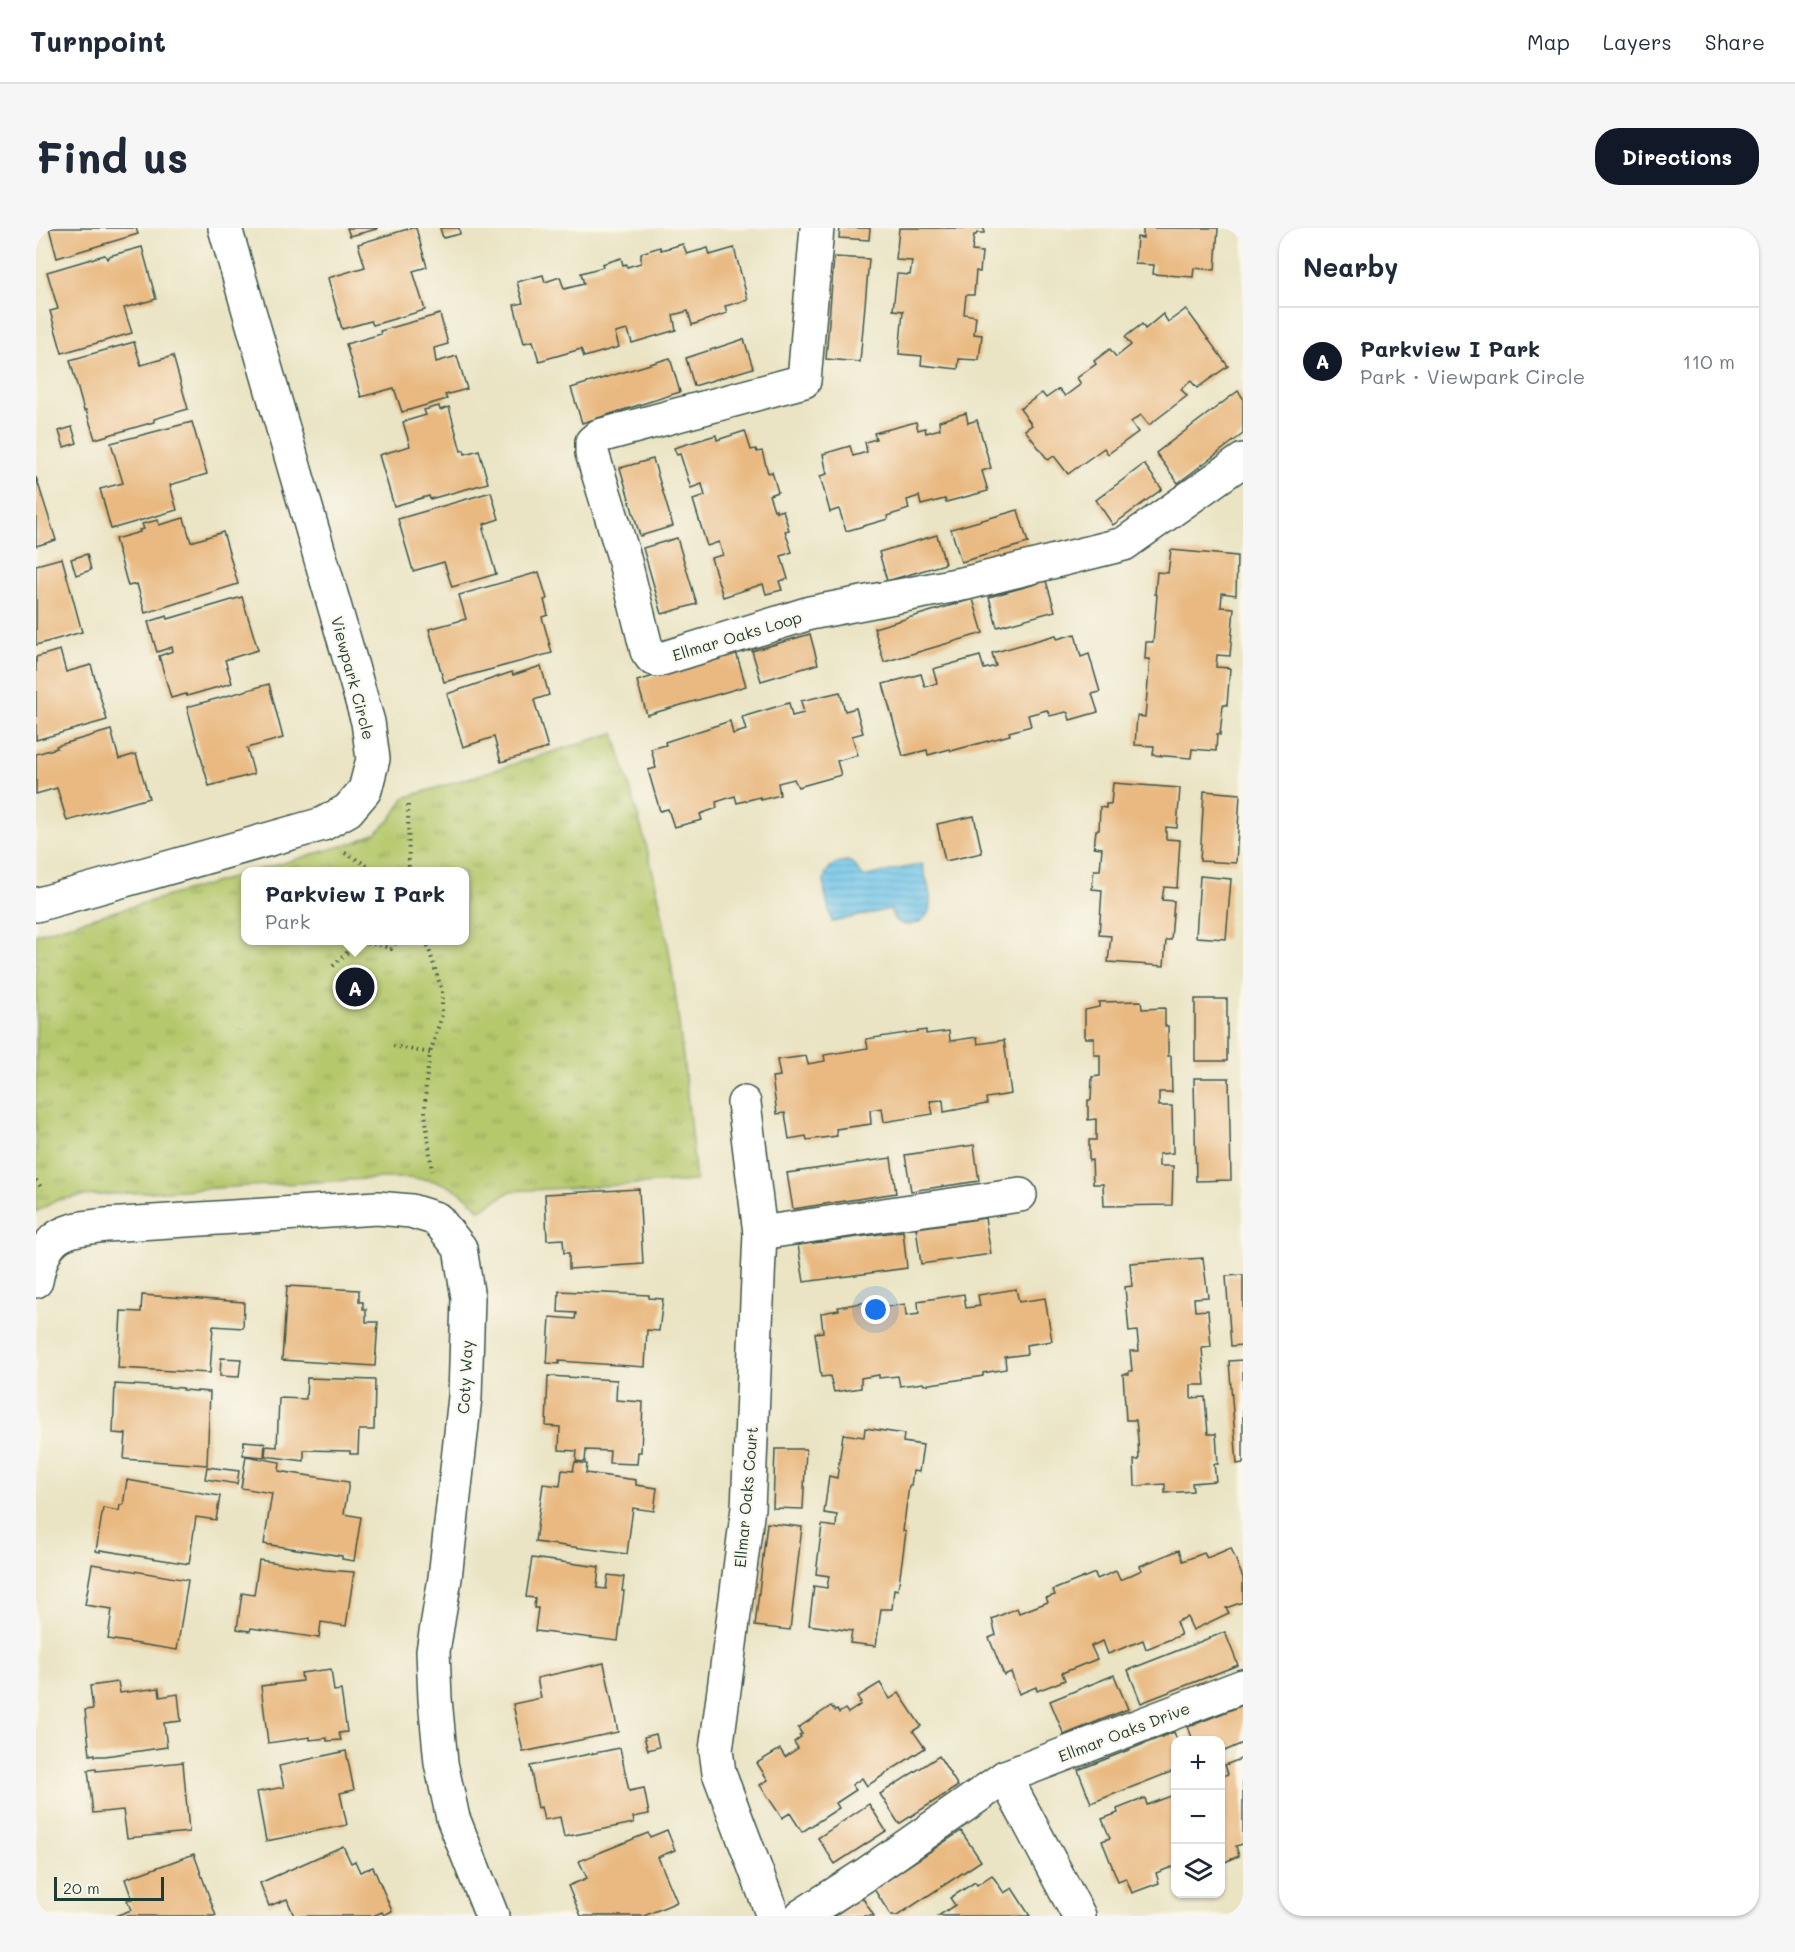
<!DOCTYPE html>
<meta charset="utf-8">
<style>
:root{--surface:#fff;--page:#f6f6f7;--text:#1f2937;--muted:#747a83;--line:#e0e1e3;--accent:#111827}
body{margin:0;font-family:Mali,sans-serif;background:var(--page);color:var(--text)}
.controls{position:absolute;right:18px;bottom:18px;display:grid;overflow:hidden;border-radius:12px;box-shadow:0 2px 4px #0004}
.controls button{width:54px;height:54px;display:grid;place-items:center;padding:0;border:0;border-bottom:2px solid var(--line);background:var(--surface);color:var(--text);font:30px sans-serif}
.scale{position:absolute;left:18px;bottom:15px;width:110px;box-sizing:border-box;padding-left:6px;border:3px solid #1f3d34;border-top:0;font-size:16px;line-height:21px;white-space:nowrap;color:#1f3d34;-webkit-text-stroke:4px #fbf7ec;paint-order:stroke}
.you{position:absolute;left:840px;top:1082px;width:21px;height:21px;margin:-15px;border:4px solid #fff;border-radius:50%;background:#1a73e8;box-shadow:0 0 0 9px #1a73e833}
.badge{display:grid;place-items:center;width:39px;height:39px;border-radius:50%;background:var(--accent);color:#fff;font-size:20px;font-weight:700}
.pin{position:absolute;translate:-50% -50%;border:3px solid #fff;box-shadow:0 2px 6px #0006}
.popup{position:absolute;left:205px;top:639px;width:228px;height:78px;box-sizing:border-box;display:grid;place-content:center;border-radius:12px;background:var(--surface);filter:drop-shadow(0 2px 4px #0005);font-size:20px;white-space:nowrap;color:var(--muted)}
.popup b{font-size:22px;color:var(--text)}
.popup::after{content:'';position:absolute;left:50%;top:100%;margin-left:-12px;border:12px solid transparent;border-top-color:var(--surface)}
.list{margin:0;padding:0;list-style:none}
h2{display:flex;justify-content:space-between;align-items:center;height:78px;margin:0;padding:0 24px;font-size:26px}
h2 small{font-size:20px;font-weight:400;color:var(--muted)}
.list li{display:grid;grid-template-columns:39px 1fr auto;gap:18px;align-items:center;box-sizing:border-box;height:108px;padding:0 24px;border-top:2px solid var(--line)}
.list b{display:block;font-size:22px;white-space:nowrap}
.list p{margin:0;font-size:20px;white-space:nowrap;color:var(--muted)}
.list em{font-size:20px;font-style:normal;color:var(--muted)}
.icon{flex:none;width:33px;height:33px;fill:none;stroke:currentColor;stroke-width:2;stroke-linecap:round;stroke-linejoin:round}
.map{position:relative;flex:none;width:1207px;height:1688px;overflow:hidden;border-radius:24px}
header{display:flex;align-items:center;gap:36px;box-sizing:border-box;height:84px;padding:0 30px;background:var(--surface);border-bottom:2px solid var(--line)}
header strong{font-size:28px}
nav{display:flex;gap:33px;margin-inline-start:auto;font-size:21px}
.intro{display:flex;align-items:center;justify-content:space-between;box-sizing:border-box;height:144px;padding:0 36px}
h1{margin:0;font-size:42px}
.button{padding:15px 27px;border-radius:24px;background:var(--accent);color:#fff;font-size:21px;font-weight:700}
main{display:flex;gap:36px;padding:0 36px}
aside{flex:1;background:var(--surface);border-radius:24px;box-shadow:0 2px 4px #0004}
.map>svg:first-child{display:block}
.park{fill:url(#park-tufts);stroke:#6a8250;stroke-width:1.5}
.water{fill:url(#water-rules);stroke:#46808e;stroke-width:1.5}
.building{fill:#e9b981}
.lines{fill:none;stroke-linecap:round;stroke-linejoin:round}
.minor-casing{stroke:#3d564a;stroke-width:36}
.path{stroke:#3d564a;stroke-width:4;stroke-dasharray:1.5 4.5;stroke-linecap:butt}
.minor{stroke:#fff;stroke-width:33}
.labels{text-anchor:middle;stroke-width:4.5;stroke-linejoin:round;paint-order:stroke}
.street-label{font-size:16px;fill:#1f3d34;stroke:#fbf7ec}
</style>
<header>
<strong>Turnpoint</strong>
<nav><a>Map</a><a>Layers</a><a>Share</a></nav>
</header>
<div class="intro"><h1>Find us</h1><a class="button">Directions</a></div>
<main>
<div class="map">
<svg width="1207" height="1688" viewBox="0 0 1207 1688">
<defs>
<pattern id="park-tufts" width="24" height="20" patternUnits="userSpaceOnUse" patternTransform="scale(1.5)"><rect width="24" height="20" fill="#b5c86c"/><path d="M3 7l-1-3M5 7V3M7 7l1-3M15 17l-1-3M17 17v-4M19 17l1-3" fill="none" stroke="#93a45a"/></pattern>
<pattern id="water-rules" width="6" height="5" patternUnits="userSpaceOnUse" patternTransform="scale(1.5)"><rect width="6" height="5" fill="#6cc3e9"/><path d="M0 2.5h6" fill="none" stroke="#58a0be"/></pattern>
</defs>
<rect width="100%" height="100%" fill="#fbf7ec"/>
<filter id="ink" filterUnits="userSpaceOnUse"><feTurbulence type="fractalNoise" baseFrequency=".0167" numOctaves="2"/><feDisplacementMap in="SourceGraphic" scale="12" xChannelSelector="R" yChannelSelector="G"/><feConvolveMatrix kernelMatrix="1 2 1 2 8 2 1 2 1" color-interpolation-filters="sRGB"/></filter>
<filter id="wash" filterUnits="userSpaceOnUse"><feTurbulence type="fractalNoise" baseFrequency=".008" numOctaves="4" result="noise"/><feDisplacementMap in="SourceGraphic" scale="24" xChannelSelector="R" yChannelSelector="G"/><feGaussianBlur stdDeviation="1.35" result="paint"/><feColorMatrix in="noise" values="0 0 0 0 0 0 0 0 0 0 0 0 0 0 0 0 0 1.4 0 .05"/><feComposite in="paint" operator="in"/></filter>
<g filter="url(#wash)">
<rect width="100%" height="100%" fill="#eae4c4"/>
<path class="park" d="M 578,505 C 599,577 621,648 633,722 C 645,798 652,876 660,953 L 475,963 L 444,982 C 416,949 388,950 347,950 L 46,968 L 21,972 L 0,984 L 0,706 L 209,646 L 210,712 L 428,712 L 428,644 L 219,643 L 320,614 L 340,605 L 355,591 L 368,570 Z"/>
<path class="water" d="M 811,633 L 818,636 L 827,649 L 886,636 C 889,648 896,665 894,678 C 893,695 869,704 858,690 C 856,687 856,684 854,681 L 796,694 C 791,672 775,636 811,633 Z"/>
<g id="blocks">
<g class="building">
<polygon points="13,0 100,0 102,6 21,30"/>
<polygon points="311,0 341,0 341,1 314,8"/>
<polygon points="375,0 380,0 391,39 377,43 389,82 337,97 335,93 306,101 292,50 329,39 322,16"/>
<polygon points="404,0 423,0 424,6 407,10"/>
<polygon points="804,0 834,0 833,12 803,10"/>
<polygon points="863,0 948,0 948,5 941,5 940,7 938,7 936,23 946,24 944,44 940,43 938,67 930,67 928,86 940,88 938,106 946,107 943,132 923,131 922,141 885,137 886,128 863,126 867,83 857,82 861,46 874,47 876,33 860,32"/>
<polygon points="1107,0 1182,0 1179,42 1158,40 1157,49 1117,46 1118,37 1099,36 1101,9 1107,10"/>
<polygon points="647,16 651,26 672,20 674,27 698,20 712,72 689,78 691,85 656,97 652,83 637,87 640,102 596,115 592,102 579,105 583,119 548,129 545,121 503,133 497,113 488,115 478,77 487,75 481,54 507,47 509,54 524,49 528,61 548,56 545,45 567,39 566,36 585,30 587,37 590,36 591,39 605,35 605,25 624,19 625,22"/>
<polygon points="106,19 120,71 88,80 96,105 26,125 14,83 22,81 11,44 69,27 71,31 73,28"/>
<polygon points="798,29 833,31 824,134 790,131"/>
<polygon points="1150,81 1192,138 1161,160 1155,153 1145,161 1151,168 1113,197 1105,187 1095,194 1102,204 1072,226 1068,220 1032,246 1018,228 1012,232 989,202 996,197 984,181 1006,165 1010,170 1023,161 1029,168 1045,156 1041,150 1060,136 1058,133 1074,121 1080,129 1095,117 1089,109 1106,96 1109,101 1127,86 1132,94"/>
<polygon points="404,86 412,116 398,120 400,134 421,128 431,161 409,167 411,171 366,184 358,160 325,169 310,116 345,106 344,103"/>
<polygon points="708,111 717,140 658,158 650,130"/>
<polygon points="98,114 105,137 137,128 152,181 118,191 118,194 59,211 50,182 48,183 34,132"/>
<polygon points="634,130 644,164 546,195 535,160"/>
<polygon points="1202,163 1207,170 1207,206 1142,255 1120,225"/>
<polygon points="403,178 404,182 413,179 425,223 428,222 429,226 443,222 452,255 394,271 393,268 358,278 343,227 374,218 367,194 390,187 388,182"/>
<polygon points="930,185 932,195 941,192 955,240 946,243 952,263 910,274 909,271 885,277 883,268 871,272 873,281 851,288 852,291 810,303 803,281 794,284 784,248 791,246 787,226 814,218 817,228 831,224 829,214 840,211 838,205 880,194 882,202 889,200 890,205 904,201 903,193"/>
<polygon points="156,194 171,246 134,257 141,282 75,301 64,261 87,255 75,215"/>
<polygon points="36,199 41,215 28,219 23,203"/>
<polygon points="709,203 715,222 720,221 721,224 726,223 732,245 736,244 742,264 733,267 738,282 740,281 740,284 747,282 753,302 749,303 756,324 745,328 752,351 743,353 746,362 730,366 727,356 687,369 675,330 687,327 683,314 671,318 657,272 669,268 666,256 655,260 644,226 641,227 638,220 680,207 681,212"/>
<polygon points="617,231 637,298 604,308 584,240"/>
<polygon points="1108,236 1126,261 1077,297 1060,272"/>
<polygon points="0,249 20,312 0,318"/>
<polygon points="455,264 463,291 448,296 449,300 447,301 460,346 416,359 408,334 377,343 362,291"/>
<polygon points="982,282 992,315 925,334 915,301"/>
<polygon points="148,290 155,314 187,304 202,356 109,385 101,356 92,358 79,311 104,304 103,302 108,301 106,296 122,292 123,297"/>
<polygon points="901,307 909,336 851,353 843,324"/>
<polygon points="641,310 661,376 626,386 607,320"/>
<polygon points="1135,322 1201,328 1200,367 1186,365 1185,379 1198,380 1194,428 1181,427 1180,439 1194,440 1191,477 1187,477 1184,507 1181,506 1180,523 1156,521 1155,530 1117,527 1118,518 1099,517 1101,488 1109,489 1114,431 1109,431 1110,414 1117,414 1121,367 1119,366 1121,344 1132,345"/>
<polygon points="51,326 55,342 40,347 35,331"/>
<polygon points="26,330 46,404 0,417 0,337"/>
<polygon points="503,344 511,371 508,372 512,387 506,389 516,425 408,454 393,401 430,391 423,367"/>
<polygon points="1010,353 1019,383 961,399 953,369"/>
<polygon points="206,369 222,422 189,432 196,455 151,468 150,466 135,470 123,428 137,423 136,419 121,424 112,394 131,388 132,391"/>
<polygon points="937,371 947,405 848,434 838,400"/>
<polygon points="774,406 782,436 725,453 716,423"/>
<polygon points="1039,406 1045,429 1053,426 1064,464 1056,466 1062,484 1034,492 1032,485 1030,484 1014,488 1011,482 992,487 995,498 973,504 974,507 915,523 914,521 892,527 891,522 867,528 847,456 885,446 889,459 901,455 897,441 944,428 948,441 960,438 956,425 1020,407 1021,411"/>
<polygon points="24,422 30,444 55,437 71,492 0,512 0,429"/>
<polygon points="700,424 710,458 611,487 601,453"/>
<polygon points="505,438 513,467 498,472 512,520 465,534 458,509 427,519 411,466 476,444 477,447"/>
<polygon points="233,456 247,510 211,520 218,546 173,558 151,479"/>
<polygon points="804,464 809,483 820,480 827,505 816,508 822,527 801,533 805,547 762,559 758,551 742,555 744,567 725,572 724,569 701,575 699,568 680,574 681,580 664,586 666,592 638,599 632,581 624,583 612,542 620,540 615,521 630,517 629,514 694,493 697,506 710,502 706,489 753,475 756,488 768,485 765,473"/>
<polygon points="75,502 83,531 100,526 113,570 31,593 21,560 0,566 0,526 21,520 20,518"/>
<polygon points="1077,555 1144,560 1141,600 1130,599 1130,611 1144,612 1141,660 1128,659 1126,672 1138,673 1135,712 1130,712 1128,738 1072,734 1075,708 1063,707 1066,662 1056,661 1058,642 1064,642 1066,620 1058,619 1060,602 1063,602 1064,579 1070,580 1070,576 1075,576"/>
<polygon points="1168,563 1204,566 1200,635 1164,633"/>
<polygon points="938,588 946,625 909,633 901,596"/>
<polygon points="1164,648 1195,651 1190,711 1160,709"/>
<rect x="1159" y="771" width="32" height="62"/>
<polygon points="1105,773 1106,781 1129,780 1129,798 1132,798 1132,828 1135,828 1136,864 1123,864 1123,878 1136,878 1137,925 1123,926 1123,938 1137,938 1136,977 1068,978 1067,956 1057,956 1056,932 1053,933 1053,912 1060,912 1060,891 1052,892 1052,872 1055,872 1056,849 1064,848 1064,827 1058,827 1058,810 1049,810 1049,782 1063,779 1063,774"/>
<polygon points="890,802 890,806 913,803 914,813 941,809 942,816 968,812 975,866 950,870 951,876 908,884 907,872 894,873 897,886 848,894 846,880 834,882 835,896 800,901 801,908 771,912 770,908 753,911 749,885 741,886 736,849 744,848 741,832 770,828 772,836 789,833 788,827 832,820 830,811"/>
<polygon points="1158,850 1193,850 1195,952 1160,953"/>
<polygon points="938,917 943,953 875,963 869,927"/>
<polygon points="855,930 860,965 757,981 751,945"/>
<polygon points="603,961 607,1036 533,1041 533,1025 528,1025 527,1011 511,1012 509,966"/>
<polygon points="949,990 955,1026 885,1036 880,1000"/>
<polygon points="867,1003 871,1040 768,1054 762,1017"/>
<polygon points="1167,1030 1172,1069 1158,1070 1159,1083 1172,1082 1175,1119 1166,1120 1169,1157 1155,1157 1155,1170 1169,1169 1172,1206 1180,1206 1182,1236 1178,1236 1180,1253 1156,1255 1157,1263 1129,1265 1129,1256 1099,1258 1098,1232 1103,1232 1102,1211 1100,1192 1090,1192 1087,1146 1093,1146 1093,1143 1096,1143 1094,1123 1103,1123 1101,1103 1093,1104 1089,1059 1096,1058 1094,1035"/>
<polygon points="1207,1047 1207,1117 1195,1118 1190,1048"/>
<polygon points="251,1058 323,1062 323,1074 327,1074 327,1081 330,1081 330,1094 342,1094 339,1138 246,1132"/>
<polygon points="980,1061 983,1074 1009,1070 1016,1113 990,1117 991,1126 969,1129 970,1141 947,1145 947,1148 888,1157 887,1155 864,1158 862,1148 843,1150 843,1147 825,1150 825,1160 798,1164 794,1148 785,1149 779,1105 787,1104 785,1085 803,1082 802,1079 831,1074 832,1082 869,1076 870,1088 883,1086 882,1073 928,1066 930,1080 944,1078 942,1067"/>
<polygon points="523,1063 613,1067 613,1070 627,1071 623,1103 611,1102 609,1139 523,1133 523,1136 511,1135 514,1089 539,1091 540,1085 522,1084"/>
<polygon points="106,1067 208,1074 207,1100 177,1098 174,1145 82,1140 85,1083 105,1084"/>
<polygon points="185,1130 205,1131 203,1149 184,1148"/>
<polygon points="1207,1132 1207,1235 1201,1236 1193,1133"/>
<polygon points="512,1148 581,1152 580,1172 607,1174 605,1224 602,1224 601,1236 573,1235 574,1223 550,1222 549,1234 540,1233 541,1223 523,1222 524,1199 510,1198"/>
<polygon points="271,1150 339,1152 338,1202 323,1202 322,1226 314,1226 314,1223 268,1222 268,1233 229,1228 230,1218 241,1219 243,1170 270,1171"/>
<polygon points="79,1156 147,1160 147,1162 174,1164 171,1237 88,1231 90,1206 77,1205"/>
<polygon points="829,1200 868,1206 867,1214 887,1217 883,1244 877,1243 875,1258 873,1258 867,1303 870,1304 862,1362 858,1361 856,1381 845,1381 840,1418 814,1415 816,1403 773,1397 778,1358 791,1360 793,1348 780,1346 786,1297 800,1299 801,1287 788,1285 793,1248 801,1250 807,1206 828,1209"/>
<polygon points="208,1213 229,1215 228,1229 207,1227"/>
<polygon points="739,1221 770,1221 767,1281 737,1280"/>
<polygon points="210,1228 244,1234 243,1243 313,1254 308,1286 325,1289 318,1333 306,1331 306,1328 228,1316 236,1265 205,1260"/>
<polygon points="539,1234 551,1236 550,1245 600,1252 600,1257 621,1260 618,1283 597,1280 591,1326 499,1314 507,1256 524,1258 526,1242 537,1243"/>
<polygon points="171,1239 203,1243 201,1256 169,1251"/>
<polygon points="91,1252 184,1268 180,1292 160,1289 153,1336 64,1322 64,1324 60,1323 67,1280 83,1283 84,1277 87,1277"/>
<polygon points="731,1295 766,1299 754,1402 719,1398"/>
<polygon points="1195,1320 1207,1350 1207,1374 1190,1380 1193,1385 1157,1402 1151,1389 1140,1394 1145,1407 1110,1421 1107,1412 1072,1426 1067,1413 1055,1418 1061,1431 1026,1445 1029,1452 1001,1463 1000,1459 983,1466 975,1444 968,1447 953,1410 960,1407 956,1391 981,1380 983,1385 1012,1374 1010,1370 1019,1367 1017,1362 1059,1345 1061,1351 1080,1343 1084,1352 1106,1342 1104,1338 1143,1322 1147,1333 1168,1325 1171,1330"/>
<polygon points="496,1330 563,1339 561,1360 570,1361 572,1347 588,1349 586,1363 588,1363 582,1413 499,1403 502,1380 498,1380 499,1370 490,1369"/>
<polygon points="223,1332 289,1342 318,1344 310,1398 285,1394 283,1410 215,1400 214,1403 201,1401 206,1365 218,1367"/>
<polygon points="56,1336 152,1352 141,1422 72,1411 76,1381 49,1377"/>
<polygon points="1189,1404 1202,1437 1105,1475 1092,1442"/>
<polygon points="568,1435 582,1504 487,1524 477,1476 505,1470 501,1450"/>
<polygon points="295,1441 298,1463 305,1462 311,1504 303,1505 305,1512 291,1513 291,1510 274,1512 274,1509 232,1515 225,1458 266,1453 265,1445"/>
<polygon points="1078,1447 1092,1481 1028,1507 1014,1473"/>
<polygon points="82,1454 84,1465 123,1460 124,1469 142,1466 145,1493 128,1495 131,1519 69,1528 59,1528 59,1526 54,1527 49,1482 57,1481 54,1458"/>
<polygon points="844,1455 854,1471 863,1465 885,1498 877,1503 889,1520 831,1558 826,1550 816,1557 820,1562 800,1575 803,1580 766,1604 754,1585 746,1590 724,1557 732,1552 721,1535 744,1521 749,1529 762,1520 758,1514 765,1509 763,1507 766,1506 762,1500 795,1478 799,1483 801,1482 803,1485 809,1481 812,1485 824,1477 823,1475 825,1474 821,1469"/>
<polygon points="1207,1477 1207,1515 1184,1525 1184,1512 1157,1512 1152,1499"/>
<polygon points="1138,1504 1141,1512 1140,1512 1140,1542 1055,1575 1042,1542"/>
<polygon points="620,1506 623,1519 612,1522 608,1509"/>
<polygon points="584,1520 593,1563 608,1560 613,1586 597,1589 598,1595 528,1609 524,1589 508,1592 505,1579 502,1580 494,1538"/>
<polygon points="310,1523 318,1562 304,1565 311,1597 230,1613 221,1564 248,1559 243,1538"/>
<polygon points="903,1528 922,1558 863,1596 844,1566"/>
<polygon points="1207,1530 1207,1616 1200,1618 1203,1628 1184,1636 1184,1549 1192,1546 1189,1537"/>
<polygon points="147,1534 153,1604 91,1610 87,1582 57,1585 52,1542 60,1541 60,1543"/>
<polygon points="1140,1566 1140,1648 1136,1639 1120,1645 1123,1655 1096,1665 1090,1650 1082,1653 1066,1613 1074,1610 1066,1591 1082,1585 1081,1581 1109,1570 1111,1577"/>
<polygon points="833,1576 850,1603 799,1636 782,1610"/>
<polygon points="631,1602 639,1622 622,1629 641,1674 608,1688 545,1688 532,1658 551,1650 543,1633 612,1605 614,1609"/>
<polygon points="925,1603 945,1633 861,1688 855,1688 838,1661"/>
<polygon points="307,1618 315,1635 319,1633 324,1644 337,1639 356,1683 348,1687 346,1684 337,1688 258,1688 251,1671 233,1678 224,1655"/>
<polygon points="158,1626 180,1688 79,1688 95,1682 91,1672 96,1671 89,1651"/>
<polygon points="956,1647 968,1665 976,1660 994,1688 902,1688 919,1677 914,1670 939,1654 941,1657"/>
<polygon points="826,1669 838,1688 798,1688"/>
</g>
</g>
</g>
<g filter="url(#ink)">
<use href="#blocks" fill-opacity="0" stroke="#3d564a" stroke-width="1.5"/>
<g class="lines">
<defs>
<g id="minor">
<polyline points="781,0 768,153 563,208 556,214 556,225 587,326 611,423 616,430 622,432 774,385 931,355 1088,316 1207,232"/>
<polyline points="0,677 287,596 312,582 329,562 337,531 332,494 189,0"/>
<polyline points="708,875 724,1005 712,1280 680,1522 683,1545 737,1688"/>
<polyline points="724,1005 984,967"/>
<path d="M 0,1053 C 9,1005 26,1002 70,997 L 341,980 L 375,983 L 401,991 L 424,1020 L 432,1070 L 429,1169 L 409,1350 L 397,1423 L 399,1471 L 405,1535 L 417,1590 L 456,1688"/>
<polyline points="969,1549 1043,1688"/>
<polyline points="765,1688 829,1647 969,1549 1207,1458"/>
</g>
</defs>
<use href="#minor" class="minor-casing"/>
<g class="path">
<polyline points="372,577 373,644"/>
<polyline points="309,625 343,644"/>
<polyline points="390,712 406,763 406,787 394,825"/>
<path d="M 297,738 C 317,718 325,709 355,721 L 362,712"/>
<polyline points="357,818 394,825 390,853 389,885 396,943"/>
<polyline points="0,952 7,962"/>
</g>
<use href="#minor" class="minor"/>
</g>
</g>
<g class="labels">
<g class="street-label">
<text transform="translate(701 408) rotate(-17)" y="6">Ellmar Oaks Loop</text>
<text transform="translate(317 450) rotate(75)" y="6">Viewpark Circle</text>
<text transform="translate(429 1149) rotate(-87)" y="6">Coty Way</text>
<text transform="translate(710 1269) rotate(-85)" y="6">Ellmar Oaks Court</text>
<text transform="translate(1088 1504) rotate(-21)" y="6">Ellmar Oaks Drive</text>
</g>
</g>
</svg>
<div class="controls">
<button>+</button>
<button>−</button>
<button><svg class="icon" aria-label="layers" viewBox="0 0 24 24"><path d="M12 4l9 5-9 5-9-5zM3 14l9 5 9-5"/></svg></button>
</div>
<div class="scale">20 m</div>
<div class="you"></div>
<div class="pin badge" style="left:319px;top:759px">A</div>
<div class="popup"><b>Parkview I Park</b>Park</div>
</div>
<aside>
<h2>Nearby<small></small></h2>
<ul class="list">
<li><span class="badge">A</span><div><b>Parkview I Park</b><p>Park · Viewpark Circle</p></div><em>110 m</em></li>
</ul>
</aside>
</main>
